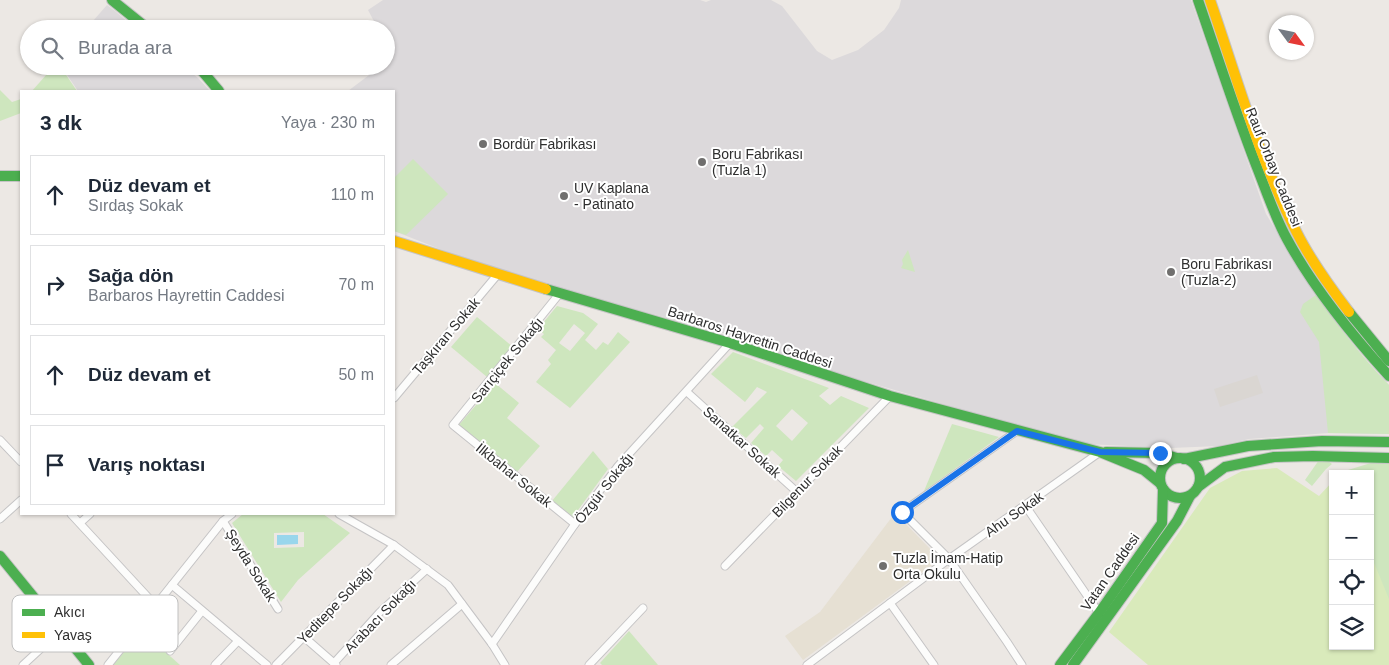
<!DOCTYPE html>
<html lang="tr">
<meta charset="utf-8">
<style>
:root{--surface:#fff;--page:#f2f2f3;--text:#1f2937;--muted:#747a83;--line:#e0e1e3}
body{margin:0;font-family:Arial,sans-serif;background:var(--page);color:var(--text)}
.controls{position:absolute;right:15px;bottom:15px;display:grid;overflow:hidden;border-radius:0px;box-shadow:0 1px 4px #0004}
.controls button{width:45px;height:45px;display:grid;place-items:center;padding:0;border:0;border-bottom:1px solid var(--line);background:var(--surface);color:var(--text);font:25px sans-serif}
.compass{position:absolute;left:1269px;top:15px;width:45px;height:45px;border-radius:50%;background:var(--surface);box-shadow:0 1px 4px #0004;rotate:123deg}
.stop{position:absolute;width:15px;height:15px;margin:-11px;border:4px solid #1a73e8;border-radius:50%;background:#fff}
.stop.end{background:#1a73e8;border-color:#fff;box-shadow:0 1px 5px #0008}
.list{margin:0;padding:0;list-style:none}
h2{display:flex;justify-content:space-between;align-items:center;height:65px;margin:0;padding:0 20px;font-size:21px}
h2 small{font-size:16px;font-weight:400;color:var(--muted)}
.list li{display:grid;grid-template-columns:32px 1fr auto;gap:15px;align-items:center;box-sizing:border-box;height:80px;margin:0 10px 10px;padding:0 10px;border:1px solid var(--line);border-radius:0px}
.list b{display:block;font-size:19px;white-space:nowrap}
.list p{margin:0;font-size:16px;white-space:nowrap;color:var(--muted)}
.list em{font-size:16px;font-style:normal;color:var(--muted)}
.icon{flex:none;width:28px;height:28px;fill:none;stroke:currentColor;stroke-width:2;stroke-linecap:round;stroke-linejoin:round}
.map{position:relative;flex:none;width:1389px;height:665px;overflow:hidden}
.search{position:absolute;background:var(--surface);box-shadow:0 1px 4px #0004;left:20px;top:20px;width:375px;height:55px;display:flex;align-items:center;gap:12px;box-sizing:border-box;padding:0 18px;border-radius:28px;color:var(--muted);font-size:19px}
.panel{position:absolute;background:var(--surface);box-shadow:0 1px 4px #0004;left:20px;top:90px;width:375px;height:425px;border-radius:0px}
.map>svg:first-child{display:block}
.industrial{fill:#dcd9db}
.education{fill:#e6e0d3}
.green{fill:#cee6be;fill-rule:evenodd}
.pitch{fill:#d9eabb}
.plaza{fill:#dad6d2}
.water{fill:#99d6ec}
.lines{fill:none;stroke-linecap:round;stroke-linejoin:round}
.street-casing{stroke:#c5c4c5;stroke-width:9}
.fast-casing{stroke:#c5c4c5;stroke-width:12}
.slow-casing{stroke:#c5c4c5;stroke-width:12}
.street{stroke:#fcfcfb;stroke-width:7}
.fast{stroke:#4caf50;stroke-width:10}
.slow{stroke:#ffc107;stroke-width:10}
.route{stroke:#1a73e8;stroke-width:6}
.poi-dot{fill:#706f6e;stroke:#fff;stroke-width:2}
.labels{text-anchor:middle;stroke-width:4;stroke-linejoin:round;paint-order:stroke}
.poi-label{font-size:14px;fill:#2e2e2e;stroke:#fff;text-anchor:start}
.street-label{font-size:14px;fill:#2e2e2e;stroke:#fff}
.key{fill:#fff;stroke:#c0c0c0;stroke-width:1}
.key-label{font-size:14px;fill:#2e2e2e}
</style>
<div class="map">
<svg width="1389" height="665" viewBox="0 0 1389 665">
<rect width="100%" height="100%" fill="#ece8e4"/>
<g class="industrial">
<polygon points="383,0 700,0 706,2 711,0 771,0 782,6 817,51 832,60 858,50 884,30 899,8 901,0 1191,0 1266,214 1316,295 1345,336 1368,364 1389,385 1389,434 1328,433 1249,439 1218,446 1171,448 1086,444 1040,432 836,373 730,335 561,289 455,255 394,231 394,91 348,91 381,66 386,66 386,62 393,56 386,43 386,29 378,29 368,10"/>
<polygon points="107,5 115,11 136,29 86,29"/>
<polygon points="61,66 183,66 198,78 210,91 78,91"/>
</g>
<polygon class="education" points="895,513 940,559 803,660 785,636 820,612"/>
<g class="green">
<polygon points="54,66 60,66 77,91 32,91"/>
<polygon points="0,90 12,102 21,99 21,113 0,121"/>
<polygon points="413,159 448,194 406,235 394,231 394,178"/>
<polygon points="908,250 915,272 901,268 903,264 902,260"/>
<path d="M 1316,295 C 1339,327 1362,357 1389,385 L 1389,434 L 1328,433 L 1319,342 L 1300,312 L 1303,304 Z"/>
<path d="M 557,306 L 583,313 L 598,324 L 585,340 L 596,350 L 603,342 L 608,345 L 618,332 L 630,342 L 570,408 L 536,382 L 551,364 L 548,360 L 556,350 L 541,337 L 544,334 L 538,329 ZM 574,324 L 585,333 L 570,351 L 559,343 Z"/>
<polygon points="477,317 513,347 487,377 451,347"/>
<path d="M 733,352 L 829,388 L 819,396 L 830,405 L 841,396 L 869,408 L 796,481 L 778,466 L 783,460 L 772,450 L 766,456 L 751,443 L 764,428 L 760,424 L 746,438 L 732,427 L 767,392 L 757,387 L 745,402 L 711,374 ZM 792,409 L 808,423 L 792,441 L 776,426 Z"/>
<polygon points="495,383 519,403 507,418 540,446 516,473 458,426"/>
<polygon points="952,424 999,437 924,491"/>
<polygon points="593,451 608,469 573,517 571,516 552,501"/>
<polygon points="1319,460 1328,461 1332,464 1326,469 1312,486 1305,480"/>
<polygon points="1374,462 1389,463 1389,617 1370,576 1370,474 1342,474 1348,470"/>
<path d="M 243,514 L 323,514 L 350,533 L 298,580 L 281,602 L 232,523 ZM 304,532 L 304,547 L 274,548 L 274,533 Z"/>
<polygon points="142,631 180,665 113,665"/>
<polygon points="629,631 658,665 602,665 600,663"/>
</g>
<polygon class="pitch" points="1277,468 1319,496 1333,481 1333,646 1370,646 1370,553 1389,599 1389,665 1148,665 1109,632 1210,488 1242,471"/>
<polygon class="plaza" points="1257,375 1263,393 1220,407 1214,389"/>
<polygon class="water" points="277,535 298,535 298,544 277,545"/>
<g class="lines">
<defs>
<g id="street">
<polyline points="560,293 453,425 575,524"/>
<polyline points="687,392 797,492"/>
<polyline points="394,398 498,274"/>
<polyline points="1017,431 902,512 949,559 1007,642 1022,665"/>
<polyline points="0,440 21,462"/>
<polyline points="1028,504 1029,511 1099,613"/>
<polyline points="71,514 156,606"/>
<polyline points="339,514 394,545 448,585 492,644 505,665"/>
<polyline points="0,519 21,500"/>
<polyline points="223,521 278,609"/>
<polyline points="80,523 90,514"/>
<polyline points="725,566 890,396"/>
<polyline points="172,585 267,665"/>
<polyline points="890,603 934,665"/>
<polyline points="304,637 336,665"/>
<polyline points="492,644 575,524 618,466 730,343"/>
<polyline points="170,651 202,611"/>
<polyline points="334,663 380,612 427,569"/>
<polyline points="23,665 61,630"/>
<polyline points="108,665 223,521 232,514"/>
<polyline points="215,665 238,641"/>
<polyline points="276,665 394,545"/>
<polyline points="391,665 462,604"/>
<polyline points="589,665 643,608"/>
<polyline points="807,665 949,559 1100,452"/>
</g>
<g id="fast">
<polyline points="112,0 148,29"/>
<path d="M 1198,0 C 1217,55 1235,111 1256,165 C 1266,190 1274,215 1287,239 C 1314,289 1351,334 1389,376"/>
<polyline points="196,66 203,72 219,91"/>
<polyline points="0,176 21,176"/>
<polyline points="546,289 730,343 890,396 1100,452 1144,470 1160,483"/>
<polyline points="1349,312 1389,361"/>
<polyline points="1106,452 1160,453 1177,458"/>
<circle cx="1180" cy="478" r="20"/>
<polyline points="1184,459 1248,446 1322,441 1389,442"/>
<polyline points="1198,487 1225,467 1274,457 1313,456 1389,458"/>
<polyline points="0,556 89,665"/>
<polyline points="1060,665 1099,613 1162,523 1163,489"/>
<polyline points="1073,665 1177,521 1190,496"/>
</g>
<g id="slow">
<path d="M 1210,0 C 1237,78 1259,159 1297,233 C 1311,261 1330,287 1349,312"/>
<polyline points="394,241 546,289"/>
</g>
</defs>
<use href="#street" class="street-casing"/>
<use href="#fast" class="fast-casing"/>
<use href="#slow" class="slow-casing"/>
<use href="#street" class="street"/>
<use href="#fast" class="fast"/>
<use href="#slow" class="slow"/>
</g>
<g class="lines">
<polyline class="route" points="902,512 1017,431 1100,452 1160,453"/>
</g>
<g class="poi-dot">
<circle cx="483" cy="144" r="5"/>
<circle cx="702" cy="162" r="5"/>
<circle cx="564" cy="196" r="5"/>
<circle cx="1171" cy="272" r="5"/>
<circle cx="883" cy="566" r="5"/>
</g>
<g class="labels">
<g class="poi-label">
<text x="493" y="149">Bordür Fabrikası</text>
<text x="712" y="159">Boru Fabrikası<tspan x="712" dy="16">(Tuzla 1)</tspan></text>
<text x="574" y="193">UV Kaplana<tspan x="574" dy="16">- Patinato</tspan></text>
<text x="1181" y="269">Boru Fabrikası<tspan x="1181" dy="16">(Tuzla-2)</tspan></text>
<text x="893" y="563">Tuzla İmam-Hatip<tspan x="893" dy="16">Orta Okulu</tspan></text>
</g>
<g class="street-label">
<text transform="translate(1274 167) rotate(68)" y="5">Rauf Orbay Caddesi</text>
<text transform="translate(446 336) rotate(-50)" y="5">Taşkıran Sokak</text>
<text transform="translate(750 337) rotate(18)" y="5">Barbaros Hayrettin Caddesi</text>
<text transform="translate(507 360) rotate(-51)" y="5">Sarıçiçek Sokağı</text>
<text transform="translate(742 442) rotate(42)" y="5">Sanatkar Sokak</text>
<text transform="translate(514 475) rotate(39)" y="5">İlkbahar Sokak</text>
<text transform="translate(807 481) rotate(-46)" y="5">Bilgenur Sokak</text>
<text transform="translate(604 488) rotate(-52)" y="5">Özgür Sokağı</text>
<text transform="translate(1014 514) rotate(-35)" y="5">Ahu Sokak</text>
<text transform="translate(251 565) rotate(58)" y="5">Şeyda Sokak</text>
<text transform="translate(1110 572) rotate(-55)" y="5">Vatan Caddesi</text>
<text transform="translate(335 605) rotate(-46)" y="5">Yeditepe Sokağı</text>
<text transform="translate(380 616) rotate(-46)" y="5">Arabacı Sokağı</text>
</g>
</g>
<rect x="12" y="595" width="166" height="57" rx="8" class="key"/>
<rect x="22" y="609" width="23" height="7" fill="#4caf50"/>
<rect x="22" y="632" width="23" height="6" fill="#ffc107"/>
<g class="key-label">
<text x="54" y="617">Akıcı</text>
<text x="54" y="640">Yavaş</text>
</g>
</svg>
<div class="controls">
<button>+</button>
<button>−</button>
<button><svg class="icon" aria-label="locate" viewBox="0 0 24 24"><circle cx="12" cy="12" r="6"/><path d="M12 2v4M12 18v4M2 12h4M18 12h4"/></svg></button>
<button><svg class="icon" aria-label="layers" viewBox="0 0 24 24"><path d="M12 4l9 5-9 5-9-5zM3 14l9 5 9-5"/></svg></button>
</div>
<svg class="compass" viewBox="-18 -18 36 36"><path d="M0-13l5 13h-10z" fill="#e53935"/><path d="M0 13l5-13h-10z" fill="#747a83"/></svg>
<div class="stop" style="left:902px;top:512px"></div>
<div class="stop end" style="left:1160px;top:453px"></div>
<div class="search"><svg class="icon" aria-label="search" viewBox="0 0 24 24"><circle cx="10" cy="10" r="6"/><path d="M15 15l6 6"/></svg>Burada ara</div>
<section class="panel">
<h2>3 dk<small>Yaya · 230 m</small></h2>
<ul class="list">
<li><svg class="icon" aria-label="ahead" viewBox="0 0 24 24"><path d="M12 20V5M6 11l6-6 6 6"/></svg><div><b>Düz devam et</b><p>Sırdaş Sokak</p></div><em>110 m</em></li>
<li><svg class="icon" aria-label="right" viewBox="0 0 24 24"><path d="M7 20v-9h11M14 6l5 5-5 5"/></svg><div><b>Sağa dön</b><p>Barbaros Hayrettin Caddesi</p></div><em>70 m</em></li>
<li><svg class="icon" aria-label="ahead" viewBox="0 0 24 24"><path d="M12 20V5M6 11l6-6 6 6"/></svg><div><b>Düz devam et</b></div><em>50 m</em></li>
<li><svg class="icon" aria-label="arrive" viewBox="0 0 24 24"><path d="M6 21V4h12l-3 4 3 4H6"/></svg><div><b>Varış noktası</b></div></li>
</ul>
</section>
</div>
